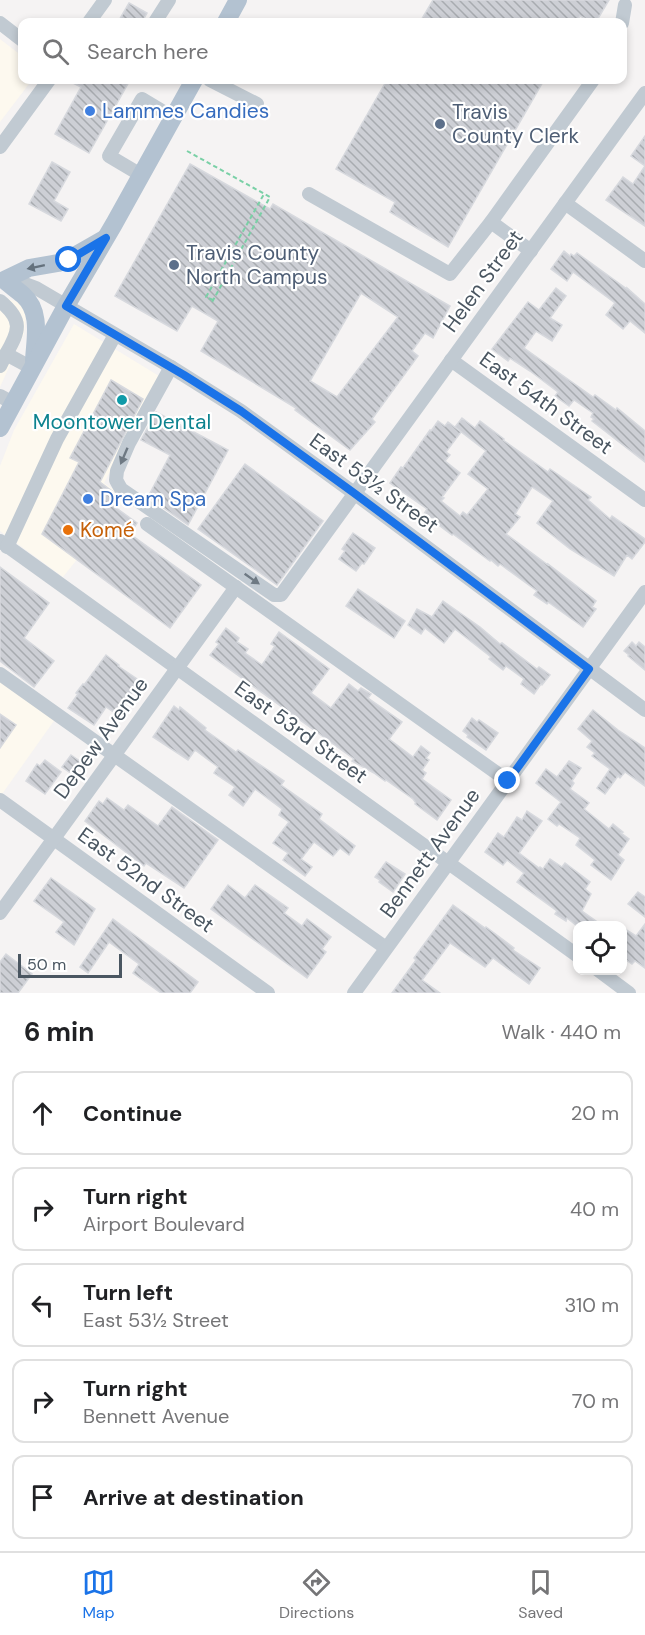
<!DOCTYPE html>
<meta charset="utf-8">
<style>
:root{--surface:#fff;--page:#f2f2f2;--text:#202124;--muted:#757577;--line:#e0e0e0;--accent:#1a73e8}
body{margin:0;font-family:"DM Sans",sans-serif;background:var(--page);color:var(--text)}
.controls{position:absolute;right:18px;bottom:18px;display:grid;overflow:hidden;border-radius:12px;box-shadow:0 3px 9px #0003}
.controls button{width:54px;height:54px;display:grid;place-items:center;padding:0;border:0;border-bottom:2px solid var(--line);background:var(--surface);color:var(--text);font:30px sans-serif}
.scale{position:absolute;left:18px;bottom:15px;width:104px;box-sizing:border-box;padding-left:6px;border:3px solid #4a5661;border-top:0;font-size:16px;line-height:21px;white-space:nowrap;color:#4a5661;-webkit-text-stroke:4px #fff;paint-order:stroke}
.stop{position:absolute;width:18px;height:18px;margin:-14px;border:4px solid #1a73e8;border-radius:50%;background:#fff}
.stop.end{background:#1a73e8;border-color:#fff;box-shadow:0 2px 6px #0008}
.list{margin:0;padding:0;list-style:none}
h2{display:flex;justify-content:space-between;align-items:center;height:78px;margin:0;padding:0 24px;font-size:26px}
h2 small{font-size:20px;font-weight:400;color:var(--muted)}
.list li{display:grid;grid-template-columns:39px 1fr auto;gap:18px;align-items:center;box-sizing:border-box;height:84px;margin:0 12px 12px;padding:0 12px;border:2px solid var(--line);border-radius:12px}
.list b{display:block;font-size:22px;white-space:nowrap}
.list p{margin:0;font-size:20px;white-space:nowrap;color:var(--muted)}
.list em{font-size:20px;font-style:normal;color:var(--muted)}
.icon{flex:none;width:33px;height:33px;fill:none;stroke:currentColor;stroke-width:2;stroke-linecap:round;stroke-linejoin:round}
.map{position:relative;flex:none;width:645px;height:993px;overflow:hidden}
.search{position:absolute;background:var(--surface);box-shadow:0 3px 9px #0003;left:18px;right:18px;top:18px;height:66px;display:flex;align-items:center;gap:15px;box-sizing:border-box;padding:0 21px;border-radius:12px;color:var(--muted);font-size:22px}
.sheet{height:558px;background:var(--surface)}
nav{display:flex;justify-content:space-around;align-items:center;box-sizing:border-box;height:84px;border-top:2px solid var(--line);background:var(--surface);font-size:16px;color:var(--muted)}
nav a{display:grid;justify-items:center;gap:3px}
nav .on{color:var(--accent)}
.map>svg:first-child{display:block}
.commercial{fill:#fdf9ef}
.building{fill:url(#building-back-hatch);stroke:#d7d9de;stroke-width:1.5;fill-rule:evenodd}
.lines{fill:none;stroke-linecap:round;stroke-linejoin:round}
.path{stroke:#7ad0a6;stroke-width:2;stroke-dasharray:4.5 3;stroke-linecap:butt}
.minor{stroke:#c1cad2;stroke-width:14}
.major{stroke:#b3c2d1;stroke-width:18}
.oneway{fill:#64717d}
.oneway2{fill:#6e7983}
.route{stroke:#1a73e8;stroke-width:8}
.shop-dot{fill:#3f7fe0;stroke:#fff;stroke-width:2}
.service-dot{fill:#5c6f8a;stroke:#fff;stroke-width:2}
.culture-dot{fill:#0f9aa8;stroke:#fff;stroke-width:2}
.food-dot{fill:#e8710a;stroke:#fff;stroke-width:2}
.labels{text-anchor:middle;stroke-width:4.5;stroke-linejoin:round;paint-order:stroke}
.shop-label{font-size:21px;fill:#366cbe;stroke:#fff;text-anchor:start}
.service-label{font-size:21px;fill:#4e5e75;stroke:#fff;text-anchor:start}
.street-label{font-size:21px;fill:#4a5661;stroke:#fff}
.culture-label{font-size:21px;fill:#0d838f;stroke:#fff}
.food-label{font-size:21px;fill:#c56008;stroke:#fff;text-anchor:start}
</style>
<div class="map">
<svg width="645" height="993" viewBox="0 0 645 993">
<defs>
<pattern id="building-back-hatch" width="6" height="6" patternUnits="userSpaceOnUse" patternTransform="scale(1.5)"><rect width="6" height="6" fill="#cdcfd5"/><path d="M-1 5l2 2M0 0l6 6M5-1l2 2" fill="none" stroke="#a8abb0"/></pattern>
</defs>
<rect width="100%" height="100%" fill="#f5f3f3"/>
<g class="commercial">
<polygon points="0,39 22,56 22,80 32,80 0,122"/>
<polygon points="0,297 19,302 26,315 24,334 0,387"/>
<polygon points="74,324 159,376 104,483 126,498 63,577 0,531 0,466 14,430"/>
<polygon points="0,679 56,718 0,797"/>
</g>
<g class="building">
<polygon points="433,0 609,0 596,22 592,22 580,16 576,22 420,22"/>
<polygon points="129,3 147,13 142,22 118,22"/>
<polygon points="67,80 130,80 89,153 55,134 81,87"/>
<polygon points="387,80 544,80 448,247 390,212 395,202 336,169"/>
<polygon points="645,136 645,226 606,200 623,177 633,184 645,166 631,156"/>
<polygon points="52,162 70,172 54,201 68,209 61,221 29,204"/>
<path d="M 190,164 L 270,209 L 273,204 L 450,306 L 433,338 L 425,333 L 412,351 L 418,356 L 372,419 L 375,422 L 350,450 L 295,410 L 296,408 L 201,351 L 218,321 L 192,306 L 177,331 L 115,296 ZM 361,293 L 398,317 L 337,397 L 310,381 Z"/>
<polygon points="564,251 570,256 571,254 574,256 577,253 627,289 627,288 645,304 645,333 630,321 623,329 606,315 615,303 573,272 567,281 551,269"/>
<polygon points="556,288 566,296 550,318 562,325 552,341 536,331 524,348 593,397 595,395 616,410 617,408 645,431 645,462 592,421 594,419 591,417 593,413 574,400 569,406 555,396 558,392 530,371 510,358 508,361 492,349 528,302 539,310"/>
<polygon points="111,380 143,399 100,482 112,491 117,497 112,505 137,523 130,534 201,585 170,628 42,534 79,462 70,458"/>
<polygon points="156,412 228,450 188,525 148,497 170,455 141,440"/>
<polygon points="462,418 475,428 480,421 504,439 503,440 548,472 550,469 591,497 588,500 610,519 612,516 645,539 645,542 632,559 627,555 614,576 570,549 537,523 553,501 532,487 515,514 520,517 506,534 548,565 548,564 596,601 592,607 596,609 583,627 548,602 547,604 534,595 537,591 500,564 498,566 491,560 490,561 453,534 452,535 424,514 427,509 390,483 401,467 403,468 430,430 431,431 438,421 445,426 448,422 461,432 446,452 450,455 445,461 460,473 442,497 444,498 441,501 460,516 463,512 467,515 488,489 468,474 486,451 455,427"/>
<polygon points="245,464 323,521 277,585 198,529"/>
<polygon points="353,533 375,548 364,564 362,563 356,571 339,559 345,551 342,549"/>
<polygon points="0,567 49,603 24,638 54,661 34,687 0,661"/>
<polygon points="358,589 405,621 394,638 346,606"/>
<polygon points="443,601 480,627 500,644 502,643 537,669 539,667 550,675 542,685 541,684 534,694 521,684 524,679 506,666 503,670 489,659 491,657 455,629 444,643 425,628 421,634 408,625 417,609 432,617"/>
<polygon points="226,628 239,638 237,642 248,649 245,653 262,665 275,646 271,644 279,632 329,669 311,693 331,708 349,684 358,691 361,688 371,694 368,698 402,722 389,739 413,757 421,746 430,753 426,758 429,760 422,770 426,773 422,779 451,800 437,820 415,804 416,803 413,799 386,780 385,781 374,773 352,761 354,759 210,655 219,644 216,642"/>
<polygon points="632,642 636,646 639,642 645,647 645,670 628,656 629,655 624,651"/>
<polygon points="106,655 119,665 118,666 140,681 123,706 121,705 115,713 106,707 94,725 68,708 78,694 76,693 83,684 84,685"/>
<polygon points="174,706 179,710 180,707 206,728 205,730 236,752 238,750 284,781 281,785 322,814 319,819 355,846 349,855 340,848 333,856 314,842 301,859 312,867 305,876 283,860 288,853 273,843 289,822 279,815 282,809 255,789 243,806 229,795 235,787 214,773 218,767 195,750 188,760 153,737"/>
<polygon points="593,710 618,730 645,748 645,786 625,772 620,778 618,776 605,794 597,788 610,769 592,756 595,753 587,747 592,741 578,729"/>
<polygon points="0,714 16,725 0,748"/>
<polygon points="472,718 477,722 479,720 498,733 486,750 467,737 468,735 463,731"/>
<polygon points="71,755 81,762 72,774 62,767"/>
<polygon points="45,760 61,772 45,794 26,781 37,764 40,766"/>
<polygon points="569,761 581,768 572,781 574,783 570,789 589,803 584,809 609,829 613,824 623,832 621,833 629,839 618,855 624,860 611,880 591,865 595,860 576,845 580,838 559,824 557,826 548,819 561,802 536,783 546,769 557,777"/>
<polygon points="107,798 124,810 128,805 158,826 172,807 218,840 184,888 146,863 144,866 85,821 99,801 103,804"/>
<polygon points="527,811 542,821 519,853 539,868 540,867 543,869 550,859 562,867 565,863 590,882 585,889 591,894 582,911 603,926 577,926 567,918 566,921 555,914 557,911 517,882 524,873 507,860 503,865 485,852 498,833 504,837 517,817 522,820"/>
<polygon points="386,862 405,874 393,892 379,882 380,880 375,877"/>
<polygon points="51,878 95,909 74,945 56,932 64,922 34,901"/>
<polygon points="228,885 245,898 255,885 288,908 284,913 302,926 307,919 331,937 322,949 326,952 307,978 211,909"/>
<polygon points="638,892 645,897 645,917 628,904"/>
<polygon points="453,905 485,928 486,927 514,948 513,950 540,968 529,984 493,958 485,967 450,943 422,980 440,993 392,993 416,960 414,958"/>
<polygon points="113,919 198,982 190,993 161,993 133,973 139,964 109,942 88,973 80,967"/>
<polygon points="645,924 645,968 635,961 632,964 622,957 622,927 636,936"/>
<polygon points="6,954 32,974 18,993 0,993 0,962"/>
</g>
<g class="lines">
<g class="path">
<polyline points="187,151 270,197 211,304"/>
<polyline points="213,300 206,297 264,194"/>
</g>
<g class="minor">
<polyline points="89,22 105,0"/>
<polyline points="155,22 169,0"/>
<polyline points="0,23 22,40"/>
<polyline points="622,23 625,5"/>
<polyline points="210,80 257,104"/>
<polyline points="0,147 49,80"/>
<polyline points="141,175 109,156 142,99 172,117"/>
<polyline points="309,194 450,274 491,222"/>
<polyline points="565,203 645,261"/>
<polyline points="531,251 491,222 593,80"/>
<polyline points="7,280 20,282 36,288 171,367 241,411 354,493 645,710"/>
<path d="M 0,301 C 23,320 20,330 6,354"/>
<polyline points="451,360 645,500"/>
<polyline points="0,366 6,354 32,368"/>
<polyline points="171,367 129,443 117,471 116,480 121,489 274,595 281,595 645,93"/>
<polyline points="0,396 13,403"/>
<polyline points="147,524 508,781"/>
<polyline points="0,541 578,956"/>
<polyline points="7,547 57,439 115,335"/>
<polyline points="0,674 386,948"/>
<polyline points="0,800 268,993"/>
<polyline points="0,913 236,587"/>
<polyline points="598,970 629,993"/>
<polyline points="354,993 645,592"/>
</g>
<g class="major">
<polyline points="226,22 238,0"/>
<path d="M 34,361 C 35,339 42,312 23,295 C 17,290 10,285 4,280 L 29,268 L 58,263 L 69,259 L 104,239"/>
<polyline points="0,428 66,306 114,224 194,80"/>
</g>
</g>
<defs><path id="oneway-solid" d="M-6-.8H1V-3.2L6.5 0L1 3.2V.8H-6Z" transform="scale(1.5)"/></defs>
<use class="oneway" href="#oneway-solid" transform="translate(36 267) rotate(168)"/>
<g class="oneway2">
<use href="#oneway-solid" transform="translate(124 456) rotate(113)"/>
<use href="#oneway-solid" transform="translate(252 579) rotate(35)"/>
</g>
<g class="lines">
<polyline class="route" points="69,260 106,238 66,306 184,375 241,411 354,493 589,669 508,781"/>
</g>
<g class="shop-dot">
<circle cx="90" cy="111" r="6"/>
<circle cx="88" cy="499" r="6"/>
</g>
<g class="service-dot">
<circle cx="440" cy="124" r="6"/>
<circle cx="174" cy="265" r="6"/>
</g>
<circle class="culture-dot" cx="122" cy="400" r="6"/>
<circle class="food-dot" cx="68" cy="530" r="6"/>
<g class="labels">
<g class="shop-label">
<text x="102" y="118">Lammes Candies</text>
<text x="100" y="506">Dream Spa</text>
</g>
<g class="service-label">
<text x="452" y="119">Travis<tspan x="452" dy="24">County Clerk</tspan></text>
<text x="186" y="260">Travis County<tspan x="186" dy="24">North Campus</tspan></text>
</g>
<g class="street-label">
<text transform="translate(483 281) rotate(-54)" y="7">Helen Street</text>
<text transform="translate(546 403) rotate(36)" y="7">East 54th Street</text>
<text transform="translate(374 483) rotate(36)" y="7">East 53½ Street</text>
<text transform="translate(301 732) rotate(36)" y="7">East 53rd Street</text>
<text transform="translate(101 738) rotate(-54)" y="7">Depew Avenue</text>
<text transform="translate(430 853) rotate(-54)" y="7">Bennett Avenue</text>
<text transform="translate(146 880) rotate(36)" y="7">East 52nd Street</text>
</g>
<g class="culture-label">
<text x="122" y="429">Moontower Dental</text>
</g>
<g class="food-label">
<text x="80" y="537">Komé</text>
</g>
</g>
</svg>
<div class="controls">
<button><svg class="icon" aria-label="locate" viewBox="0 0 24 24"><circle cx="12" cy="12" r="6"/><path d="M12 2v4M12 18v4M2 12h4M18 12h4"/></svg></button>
</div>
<div class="scale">50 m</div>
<div class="stop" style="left:69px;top:260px"></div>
<div class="stop end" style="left:508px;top:781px"></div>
<div class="search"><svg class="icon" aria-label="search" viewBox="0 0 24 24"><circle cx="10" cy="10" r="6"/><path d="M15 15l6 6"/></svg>Search here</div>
</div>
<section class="sheet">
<h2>6 min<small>Walk · 440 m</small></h2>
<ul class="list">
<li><svg class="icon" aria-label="ahead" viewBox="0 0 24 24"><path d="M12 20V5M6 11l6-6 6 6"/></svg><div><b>Continue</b></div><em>20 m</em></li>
<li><svg class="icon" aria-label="right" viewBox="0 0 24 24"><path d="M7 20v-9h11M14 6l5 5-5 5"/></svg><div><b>Turn right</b><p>Airport Boulevard</p></div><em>40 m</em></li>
<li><svg class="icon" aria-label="left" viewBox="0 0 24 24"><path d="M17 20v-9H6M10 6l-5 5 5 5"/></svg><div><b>Turn left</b><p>East 53½ Street</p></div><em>310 m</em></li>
<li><svg class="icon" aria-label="right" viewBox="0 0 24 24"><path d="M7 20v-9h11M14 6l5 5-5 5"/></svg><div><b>Turn right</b><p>Bennett Avenue</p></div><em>70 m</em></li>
<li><svg class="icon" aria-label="arrive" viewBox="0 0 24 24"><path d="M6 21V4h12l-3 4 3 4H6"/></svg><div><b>Arrive at destination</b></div></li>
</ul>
</section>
<nav>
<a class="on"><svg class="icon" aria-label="map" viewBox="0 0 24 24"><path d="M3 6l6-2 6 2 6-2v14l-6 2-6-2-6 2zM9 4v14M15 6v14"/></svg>Map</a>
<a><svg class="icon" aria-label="directions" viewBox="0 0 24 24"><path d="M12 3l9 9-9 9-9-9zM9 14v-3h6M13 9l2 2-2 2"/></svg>Directions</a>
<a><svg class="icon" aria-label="saved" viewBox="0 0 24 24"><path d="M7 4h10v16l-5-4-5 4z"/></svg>Saved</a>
</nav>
